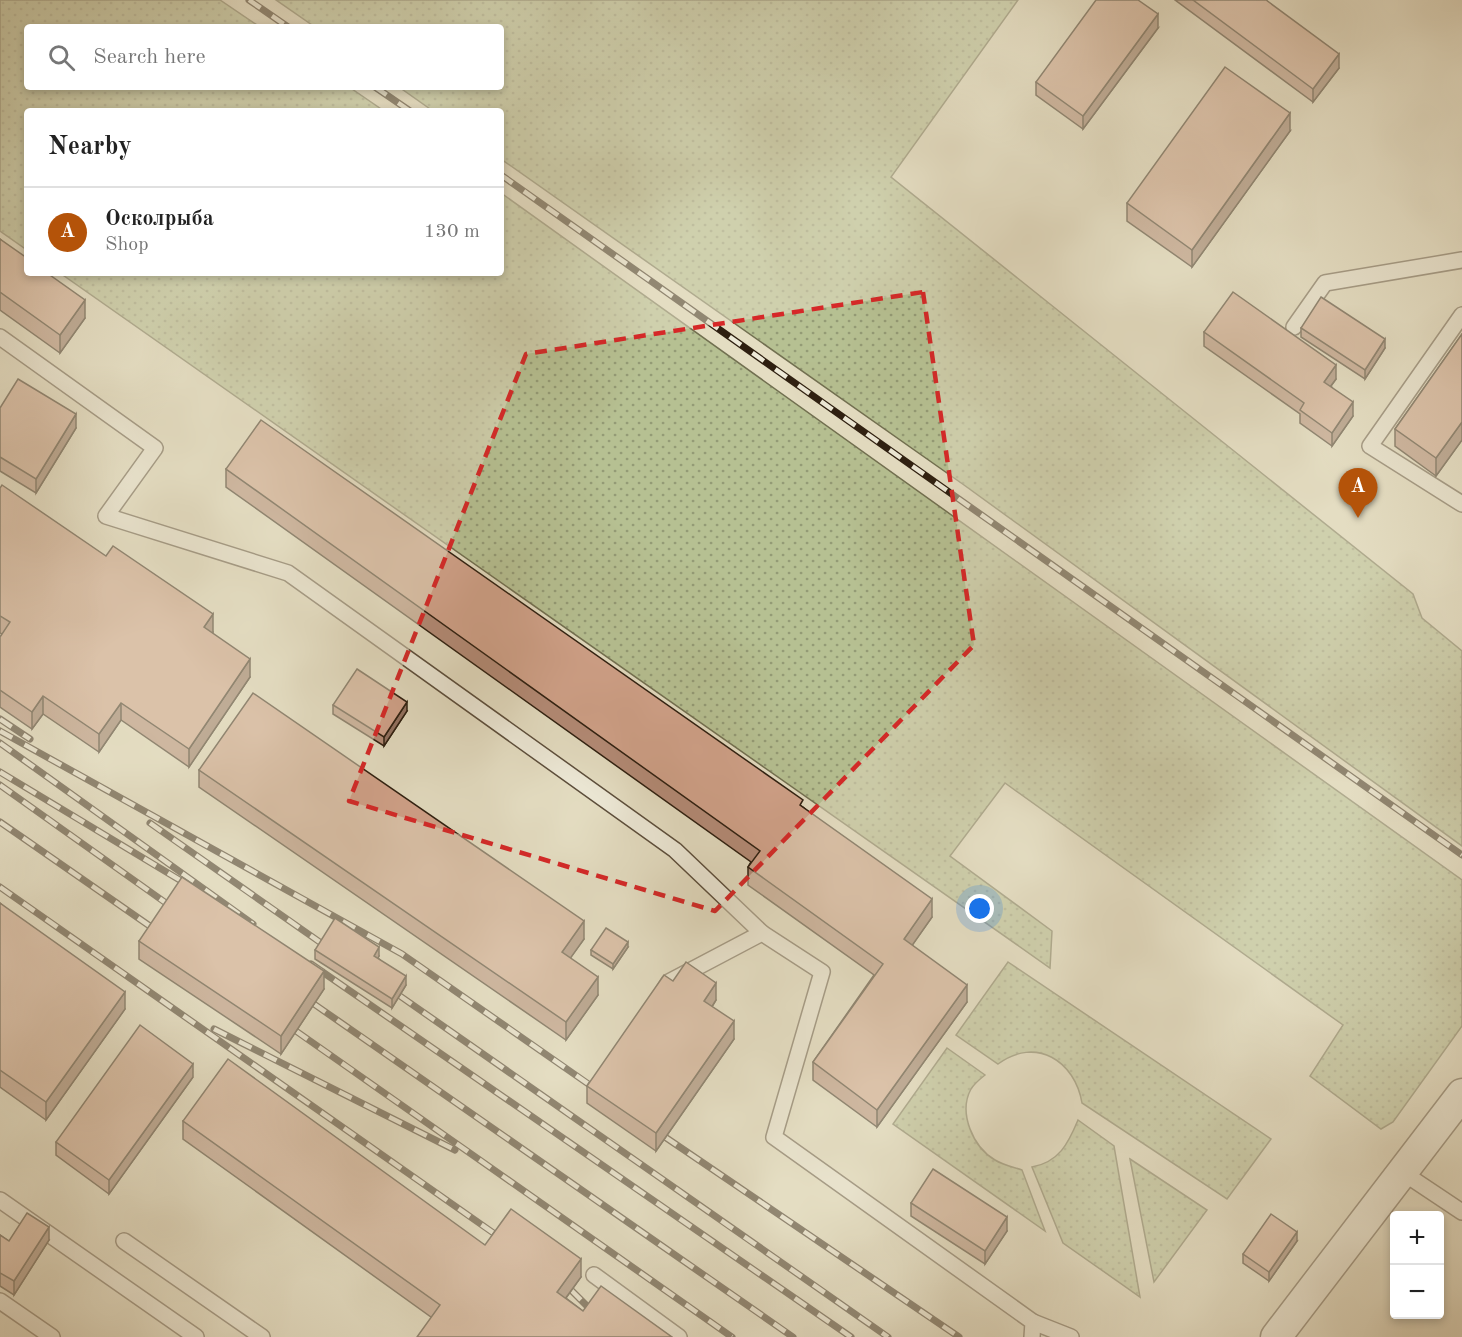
<!DOCTYPE html>
<meta charset="utf-8">
<style>
:root{--surface:#fff;--page:#f6f6f6;--text:#222;--muted:#767676;--line:#e0e0e0;--accent:#b45309}
body{margin:0;font-family:"Old Standard TT",serif;background:var(--page);color:var(--text)}
.controls{position:absolute;right:18px;bottom:18px;display:grid;overflow:hidden;border-radius:6px;box-shadow:0 3px 9px #0003}
.controls button{width:54px;height:54px;display:grid;place-items:center;padding:0;border:0;border-bottom:2px solid var(--line);background:var(--surface);color:var(--text);font:30px sans-serif}
.you{position:absolute;left:980px;top:909px;width:21px;height:21px;margin:-15px;border:4px solid #fff;border-radius:50%;background:#1a73e8;box-shadow:0 0 0 9px #1a73e833}
.badge{display:grid;place-items:center;width:39px;height:39px;border-radius:50%;background:var(--accent);color:#fff;font-size:20px;font-weight:700}
.pin{position:absolute;translate:-50% -50px;filter:drop-shadow(0 2px 3px #0008)}
.pin::after{content:'';position:absolute;top:32px;width:21px;height:18px;background:inherit;clip-path:polygon(0 0,100% 0,50% 100%)}
.list{margin:0;padding:0;list-style:none}
h2{display:flex;justify-content:space-between;align-items:center;height:78px;margin:0;padding:0 24px;font-size:26px}
h2 small{font-size:20px;font-weight:400;color:var(--muted)}
.list li{display:grid;grid-template-columns:39px 1fr auto;gap:18px;align-items:center;box-sizing:border-box;height:90px;padding:0 24px;border-top:2px solid var(--line)}
.list b{display:block;font-size:22px;white-space:nowrap}
.list p{margin:0;font-size:20px;white-space:nowrap;color:var(--muted)}
.list em{font-size:20px;font-style:normal;color:var(--muted)}
.icon{flex:none;width:33px;height:33px;fill:none;stroke:currentColor;stroke-width:2;stroke-linecap:round;stroke-linejoin:round}
.map{position:relative;flex:none;width:1462px;height:1337px;overflow:hidden}
.search{position:absolute;background:var(--surface);box-shadow:0 3px 9px #0003;left:24px;top:24px;width:480px;height:66px;display:flex;align-items:center;gap:15px;box-sizing:border-box;padding:0 21px;border-radius:6px;color:var(--muted);font-size:22px}
.panel{position:absolute;background:var(--surface);box-shadow:0 3px 9px #0003;left:24px;top:108px;width:480px;height:168px;border-radius:6px}
.map>svg:first-child{display:block}
.grass{fill:url(#grass-dots);stroke:#727051;stroke-width:1.5}
.lines{fill:none;stroke-linecap:round;stroke-linejoin:round}
.lane-casing{stroke:#5c4e3c;stroke-width:18}
.street-casing{stroke:#5c4e3c;stroke-width:33}
.lane{stroke:#ede9d7;stroke-width:15}
.street{stroke:#ede9d7;stroke-width:30}
.rail-casing{stroke:#2e1f10;stroke-width:7}
.rail{stroke:#ede9d7;stroke-width:4.5;stroke-dasharray:14;stroke-linecap:butt}
.wall{fill:#b48b77;stroke:#2e1f10;stroke-width:1.5}
.shaded-wall{fill:#927161;stroke:#2e1f10;stroke-width:1.5}
.building{fill:#d1a28a;stroke:#2e1f10;stroke-width:1.5}
.marked{fill:none;stroke:#d62828;stroke-width:4.5;stroke-dasharray:12 8;stroke-linejoin:round}
</style>
<div class="map">
<svg width="1462" height="1337" viewBox="0 0 1462 1337">
<defs>
<pattern id="grass-dots" width="8" height="8" patternUnits="userSpaceOnUse" patternTransform="scale(1.5)"><rect width="8" height="8" fill="#b6c092"/><path d="M2 2h.1M6 6h.1" fill="none" stroke="#949b76" stroke-width="1.8" stroke-linecap="round"/></pattern>
</defs>
<rect width="100%" height="100%" fill="#e4ddc2"/>
<filter id="stains"><feTurbulence type="fractalNoise" baseFrequency=".00333" numOctaves="4"/><feColorMatrix values="0 0 0 0 .2 0 0 0 0 .09 0 0 0 0 .02 0 0 0 .5 -.17"/></filter>
<radialGradient id="worn" r=".72"><stop offset=".6" stop-color="#630" stop-opacity="0"/><stop offset="1" stop-color="#630" stop-opacity=".3"/></radialGradient>
<g class="grass">
<polygon points="0,0 220,0 260,27 27,27 27,87 349,87 384,111 27,111 27,250 0,231"/>
<polygon points="276,0 1018,0 891,177 1413,594 1422,618 1462,651 1462,846 964,485 501,159 501,111 433,111 399,87 501,87 501,27 315,27"/>
<polygon points="501,193 1462,880 1462,1026 1393,1122 1381,1129 1310,1076 1343,1025 1005,783 950,856 1052,931 1050,968 60,273 501,273"/>
<path d="M 1008,962 L 1271,1139 L 1227,1199 L 1082,1103 C 1075,1061 1036,1036 998,1064 L 956,1035 Z"/>
<path d="M 947,1048 L 985,1075 C 980,1079 974,1084 971,1089 C 958,1113 973,1147 995,1160 C 1003,1165 1013,1167 1022,1170 L 1045,1231 L 893,1124 Z"/>
<path d="M 1078,1120 L 1114,1146 L 1140,1297 L 1063,1243 L 1032,1167 C 1059,1162 1068,1144 1078,1120 Z"/>
<polygon points="1130,1159 1207,1210 1154,1282"/>
</g>
<g class="lines">
<defs>
<g id="lane">
<polyline points="1462,315 1370,446 1462,504"/>
<polyline points="1294,327 1325,283 1462,260"/>
<polyline points="0,337 155,448 106,516 288,573 675,850 762,933"/>
<polyline points="660,997 669,982 762,933 822,972 774,1137 1033,1322 1032,1337"/>
<polyline points="1402,1172 1462,1212"/>
<polyline points="0,1200 196,1337"/>
<polyline points="124,1241 262,1337"/>
<polyline points="594,1275 679,1337"/>
<polyline points="0,1301 52,1337"/>
<polyline points="1033,1322 1071,1337"/>
</g>
<polyline id="street" points="1276,1337 1462,1094"/>
</defs>
<use href="#lane" class="lane-casing"/>
<use href="#street" class="street-casing"/>
<use href="#lane" class="lane"/>
<use href="#street" class="street"/>
<defs>
<g id="rail">
<polyline points="249,0 288,27"/>
<polyline points="375,87 410,111"/>
<polyline points="501,175 1462,855"/>
<polyline points="0,719 30,739"/>
<polyline points="0,731 402,954 597,1090"/>
<polyline points="0,743 253,924"/>
<polyline points="0,772 193,888"/>
<polyline points="0,785 173,908"/>
<polyline points="0,822 157,931"/>
<polyline points="150,823 324,945"/>
<polyline points="0,887 502,1239"/>
<polyline points="311,964 851,1337"/>
<polyline points="400,996 888,1337"/>
<polyline points="314,1004 793,1337"/>
<polyline points="214,1029 455,1150"/>
<polyline points="296,1031 732,1337"/>
<polyline points="665,1137 959,1337"/>
<polyline points="571,1290 594,1313"/>
</g>
</defs>
<use href="#rail" class="rail-casing"/>
<use href="#rail" class="rail"/>
</g>
<g class="wall">
<polygon points="1175,0 1266,0 1339,68 1313,102"/>
<polygon points="1158,28 1083,129 1036,95 1036,82"/>
<polygon points="1290,131 1192,267 1127,221 1127,203"/>
<polygon points="0,239 85,318 60,353 0,310"/>
<polygon points="1301,328 1385,348 1365,379 1301,337"/>
<polygon points="1204,332 1336,379 1331,386 1353,416 1332,446 1300,423 1300,414 1204,346"/>
<polygon points="1462,334 1462,440 1436,476 1395,446 1395,429"/>
<polygon points="0,408 76,428 36,493 0,471"/>
<polygon points="226,469 803,807 932,917 912,945 967,1002 877,1127 813,1080 813,1062 874,975 748,885 748,867 751,862 226,487"/>
<polygon points="0,488 213,632 212,633 250,677 189,767 121,720 99,752 43,714 32,729 0,707 0,637 2,634 0,633"/>
<polygon points="333,705 407,711 384,746 333,714"/>
<polygon points="199,770 584,939 570,958 598,995 566,1040 199,787"/>
<polygon points="0,903 125,1009 46,1120 0,1087"/>
<polygon points="139,941 324,989 281,1054 139,959"/>
<polygon points="628,947 613,969 591,955 591,950"/>
<polygon points="315,950 379,956 378,958 406,985 392,1008 315,959"/>
<polygon points="673,981 716,1000 712,1007 734,1039 656,1151 587,1103 587,1086"/>
<polygon points="193,1077 109,1194 56,1155 56,1142"/>
<polygon points="183,1121 485,1245 581,1277 566,1298 583,1311 672,1337 431,1317 183,1139"/>
<polygon points="911,1203 1007,1231 985,1264 911,1216"/>
<polygon points="0,1235 9,1241 49,1240 14,1295 0,1286"/>
<polygon points="1297,1241 1269,1281 1243,1263 1243,1254"/>
</g>
<g class="shaded-wall">
<polygon points="1158,14 1158,28 1083,129 1083,116"/>
<polygon points="1339,54 1339,68 1313,102 1313,89"/>
<polygon points="1290,113 1290,131 1192,267 1192,250"/>
<polygon points="85,300 85,318 60,353 60,335"/>
<polygon points="1385,339 1385,348 1365,379 1365,370"/>
<polygon points="1336,365 1336,379 1324,395 1324,382"/>
<polygon points="1353,402 1353,416 1332,446 1332,433"/>
<polygon points="76,414 76,428 36,493 36,479"/>
<polygon points="1462,422 1462,440 1436,476 1436,458"/>
<polygon points="213,614 213,632 204,645 204,627"/>
<polygon points="250,659 250,677 189,767 189,749"/>
<polygon points="43,696 43,714 32,729 32,712"/>
<polygon points="407,702 407,711 384,746 384,737"/>
<polygon points="121,703 121,720 99,752 99,734"/>
<polygon points="932,899 932,917 904,957 904,939"/>
<polygon points="584,921 584,939 562,970 562,952"/>
<polygon points="628,942 628,947 613,969 613,964"/>
<polygon points="379,947 379,956 374,965 374,956"/>
<polygon points="324,971 324,989 281,1054 281,1036"/>
<polygon points="406,976 406,985 392,1008 392,999"/>
<polygon points="598,977 598,995 566,1040 566,1022"/>
<polygon points="716,983 716,1000 704,1019 704,1001"/>
<polygon points="967,985 967,1002 877,1127 877,1110"/>
<polygon points="125,992 125,1009 46,1120 46,1102"/>
<polygon points="734,1021 734,1039 656,1151 656,1133"/>
<polygon points="193,1064 193,1077 109,1194 109,1180"/>
<polygon points="1007,1217 1007,1231 985,1264 985,1251"/>
<polygon points="49,1227 49,1240 14,1295 14,1281"/>
<polygon points="1297,1232 1297,1241 1269,1281 1269,1272"/>
<polygon points="581,1259 581,1277 557,1310 557,1292"/>
</g>
<g class="building">
<polygon points="1096,0 1138,0 1158,14 1083,116 1036,82"/>
<polygon points="1193,0 1266,0 1339,54 1313,89"/>
<polygon points="1225,67 1290,113 1192,250 1127,203"/>
<polygon points="0,239 27,258 27,273 47,273 85,300 60,335 0,292"/>
<polygon points="1233,292 1336,365 1324,382 1353,402 1332,433 1300,410 1304,403 1204,332"/>
<polygon points="1321,297 1385,339 1365,370 1301,328"/>
<polygon points="1462,334 1462,422 1436,458 1395,429"/>
<polygon points="18,379 76,414 36,479 0,457 0,408"/>
<polygon points="261,420 803,800 800,805 932,899 904,939 967,985 877,1110 813,1062 883,964 748,867 760,851 226,469"/>
<polygon points="2,485 106,556 113,546 213,614 204,627 250,659 189,749 121,703 99,734 43,696 32,712 0,690 0,637 10,622 0,616 0,488"/>
<polygon points="357,669 407,702 384,737 333,705"/>
<polygon points="253,693 584,921 562,952 598,977 566,1022 199,770"/>
<polygon points="182,877 324,971 281,1036 139,941"/>
<polygon points="0,903 125,992 46,1102 0,1070"/>
<polygon points="335,918 379,947 374,956 406,976 392,999 315,950"/>
<polygon points="606,928 628,942 613,964 591,950"/>
<polygon points="686,962 716,983 704,1001 734,1021 656,1133 587,1086 664,975 673,981"/>
<polygon points="140,1025 193,1064 109,1180 56,1142"/>
<polygon points="228,1059 485,1245 511,1209 581,1259 557,1292 583,1311 601,1286 672,1337 417,1337 440,1305 183,1121"/>
<polygon points="933,1169 1007,1217 985,1251 911,1203"/>
<polygon points="27,1213 49,1227 14,1281 0,1273 0,1235 9,1241"/>
<polygon points="1271,1214 1297,1232 1269,1272 1243,1254"/>
</g>
<path d="M0 0H1462V1337H0ZM 923,292 L 974,645 L 715,911 L 349,801 L 526,354 Z" fill="#e4ddc2" fill-opacity=".55" fill-rule="evenodd"/>
<path class="marked" d="M 923,292 L 974,645 L 715,911 L 349,801 L 526,354 Z"/>
<rect width="100%" height="100%" filter="url(#stains)"/>
<rect width="100%" height="100%" fill="url(#worn)"/>
</svg>
<div class="controls">
<button>+</button>
<button>−</button>
</div>
<div class="you"></div>
<div class="pin badge" style="left:1358px;top:518px">A</div>
<div class="search"><svg class="icon" aria-label="search" viewBox="0 0 24 24"><circle cx="10" cy="10" r="6"/><path d="M15 15l6 6"/></svg>Search here</div>
<section class="panel">
<h2>Nearby<small></small></h2>
<ul class="list">
<li><span class="badge">A</span><div><b>Осколрыба</b><p>Shop</p></div><em>130 m</em></li>
</ul>
</section>
</div>
